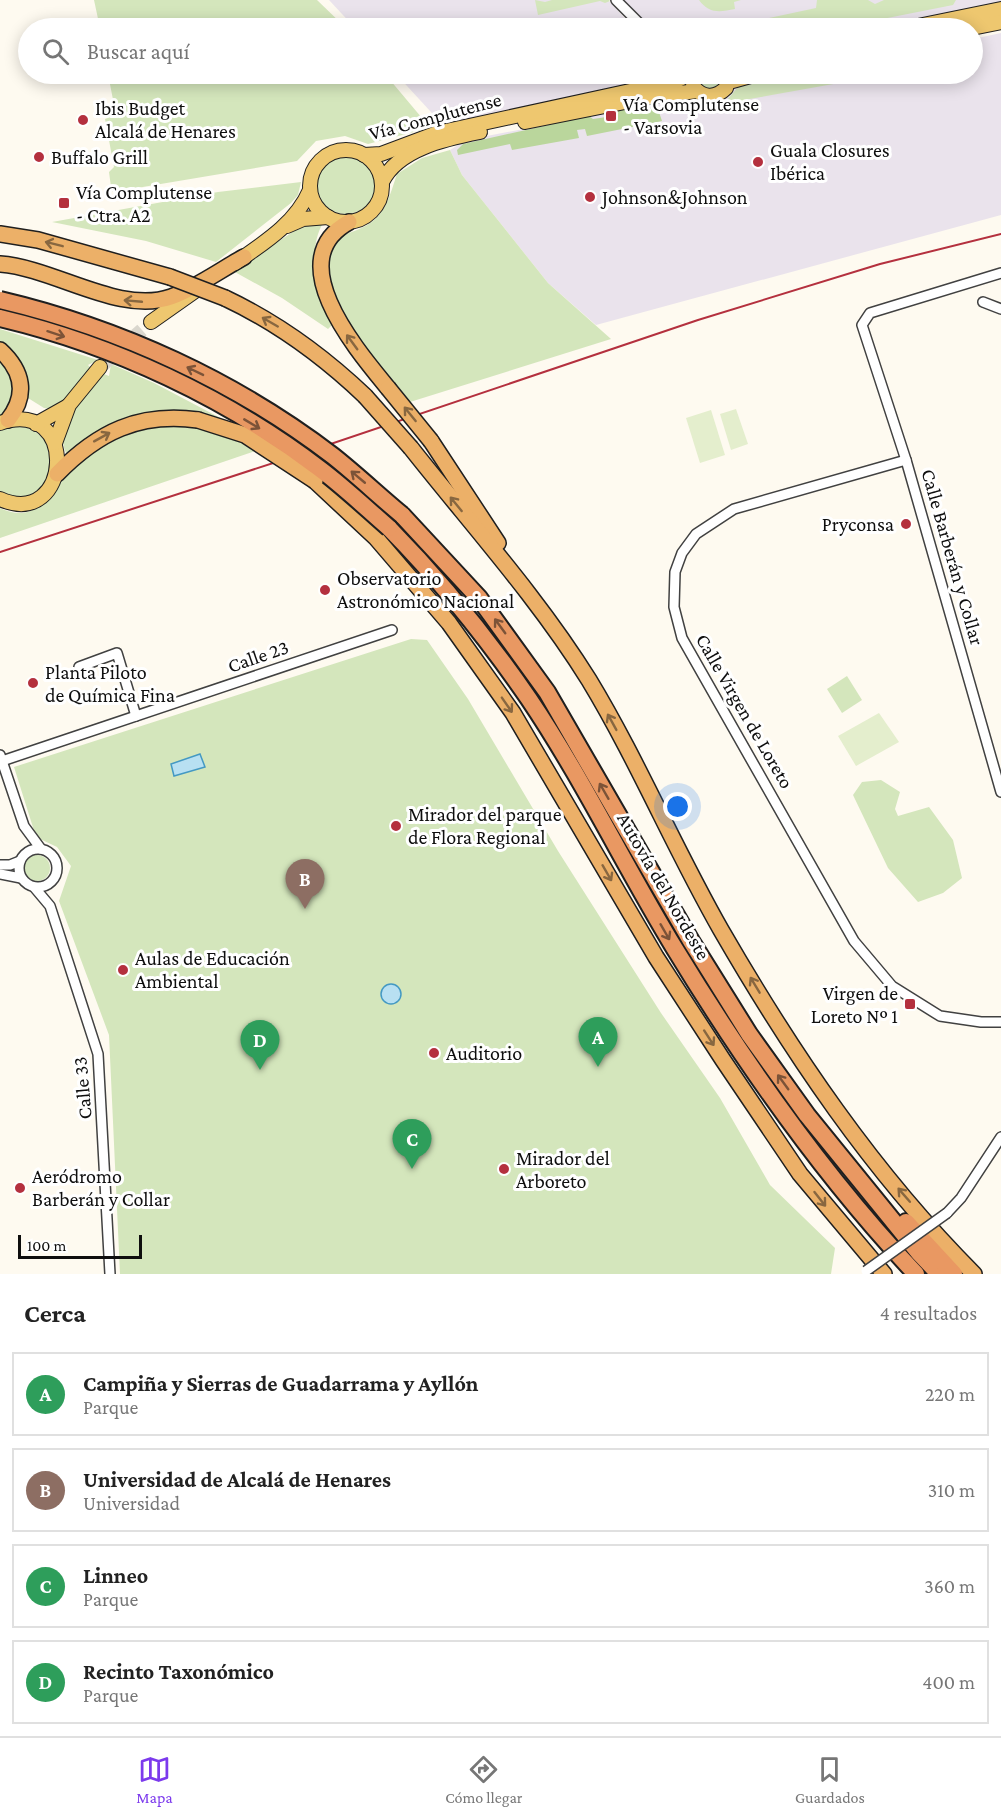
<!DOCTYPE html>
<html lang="es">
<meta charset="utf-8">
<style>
:root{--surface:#fff;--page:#f6f6f6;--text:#222;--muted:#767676;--line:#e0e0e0;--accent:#7c3aed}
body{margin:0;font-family:"Crimson Pro",serif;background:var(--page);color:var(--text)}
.scale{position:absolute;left:18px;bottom:15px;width:124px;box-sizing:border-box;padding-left:6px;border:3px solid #0e0e0e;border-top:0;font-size:16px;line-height:21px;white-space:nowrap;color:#0e0e0e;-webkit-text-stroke:4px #fff;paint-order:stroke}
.you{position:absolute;left:678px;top:807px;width:21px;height:21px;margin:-15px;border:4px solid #fff;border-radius:50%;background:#1a73e8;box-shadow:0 0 0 9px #1a73e833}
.badge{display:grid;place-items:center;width:39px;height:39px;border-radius:50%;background:var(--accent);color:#fff;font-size:20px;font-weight:700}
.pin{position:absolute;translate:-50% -50px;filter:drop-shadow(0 2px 3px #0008)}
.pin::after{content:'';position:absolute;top:32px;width:21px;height:18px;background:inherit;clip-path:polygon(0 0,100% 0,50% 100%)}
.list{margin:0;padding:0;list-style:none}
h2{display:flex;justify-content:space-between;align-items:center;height:78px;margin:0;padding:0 24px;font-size:26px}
h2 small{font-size:20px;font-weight:400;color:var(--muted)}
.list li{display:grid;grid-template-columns:39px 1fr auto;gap:18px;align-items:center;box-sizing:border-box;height:84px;margin:0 12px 12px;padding:0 12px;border:2px solid var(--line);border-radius:0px}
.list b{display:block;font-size:22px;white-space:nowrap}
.list p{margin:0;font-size:20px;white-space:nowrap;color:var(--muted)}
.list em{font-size:20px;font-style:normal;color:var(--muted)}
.icon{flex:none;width:33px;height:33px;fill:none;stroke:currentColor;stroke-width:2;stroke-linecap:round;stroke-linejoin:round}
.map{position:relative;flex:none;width:1001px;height:1274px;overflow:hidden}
.search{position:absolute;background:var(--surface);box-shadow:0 3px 15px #0003;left:18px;right:18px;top:18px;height:66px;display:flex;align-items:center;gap:15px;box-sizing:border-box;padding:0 21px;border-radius:33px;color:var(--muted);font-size:22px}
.sheet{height:462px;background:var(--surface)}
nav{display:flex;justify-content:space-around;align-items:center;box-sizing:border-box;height:84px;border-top:2px solid var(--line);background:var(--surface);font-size:16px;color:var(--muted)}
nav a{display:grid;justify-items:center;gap:3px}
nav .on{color:var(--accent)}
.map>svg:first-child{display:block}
.industrial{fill:#eae3ec}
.green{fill:#d4e6bc}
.forest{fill:#bad69c}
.pitch{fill:#e4eecd}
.water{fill:#b8e0f2;stroke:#4499c3;stroke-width:1.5}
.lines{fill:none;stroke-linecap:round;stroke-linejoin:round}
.primary-tunnel{stroke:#dad7ce;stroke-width:14;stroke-dasharray:14 7;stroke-linecap:butt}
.minor-casing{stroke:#414141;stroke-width:12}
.primary-casing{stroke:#1f1f1f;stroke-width:16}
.trunk-casing{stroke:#1f1f1f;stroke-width:18}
.motorway-casing{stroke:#1f1f1f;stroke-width:20}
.minor{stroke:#fff;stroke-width:9}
.primary{stroke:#eec76f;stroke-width:14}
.trunk{stroke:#ecb068;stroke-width:15}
.motorway{stroke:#e99862;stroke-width:16}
.rail{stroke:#b4303e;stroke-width:2}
.minor-bridge-casing{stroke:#414141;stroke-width:12;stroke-linecap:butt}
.trunk-bridge-casing{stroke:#1f1f1f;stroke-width:18;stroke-linecap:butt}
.motorway-bridge-casing{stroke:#1f1f1f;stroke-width:20;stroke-linecap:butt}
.minor-bridge{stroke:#fff;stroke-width:9}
.trunk-bridge{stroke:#ecb068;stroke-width:15}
.motorway-bridge{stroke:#e99862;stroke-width:16}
.oneway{stroke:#886740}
.oneway2{stroke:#7c5338}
.poi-dot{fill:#b4303e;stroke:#fff;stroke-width:2}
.labels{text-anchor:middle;stroke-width:6;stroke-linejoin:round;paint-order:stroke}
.poi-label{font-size:20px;fill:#0e0e0e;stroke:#fff;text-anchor:start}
.street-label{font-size:20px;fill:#0e0e0e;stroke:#fff}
</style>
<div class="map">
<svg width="1001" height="1274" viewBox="0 0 1001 1274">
<rect width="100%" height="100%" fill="#fefaf0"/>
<g class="industrial">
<polygon points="329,0 608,0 634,28 355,28"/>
<polygon points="623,0 1001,0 1001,3 860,28 644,28 642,19"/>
<polygon points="1001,33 1001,215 596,325 548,283 462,175 450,150 466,140 809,74 972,74 973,39"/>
<polygon points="396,74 641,74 639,83 442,124"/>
</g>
<g class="green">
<polygon points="94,0 317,0 346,28 100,28"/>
<polygon points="535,0 545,2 552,0 609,0 610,1 605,3 600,1 538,15"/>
<path d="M 699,0 L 741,0 L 734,2 L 735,9 C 720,12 709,14 699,0 Z"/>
<polygon points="817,0 868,0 875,4 884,0 956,0 953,5 837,28 711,28 724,20 726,27 816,8"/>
<polygon points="108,74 385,74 427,124 425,129 368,144 345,136 316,141 297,161 113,192 108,188 111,187 109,172 114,167 105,119 116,115"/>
<polygon points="697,74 722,74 720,85 709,90 698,84"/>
<polygon points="801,74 837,74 839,83 744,100 729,112 720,113 718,106 727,100 738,87"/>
<path d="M 450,150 L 462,175 L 548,283 L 611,339 L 410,402 C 380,367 303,292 337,241 C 342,234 350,233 357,230 C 385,219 388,200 397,174 L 422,158 Z"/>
<circle cx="346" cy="185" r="29"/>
<polygon points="301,182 298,195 291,203 216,262 146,241 52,222 218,192"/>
<path d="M 317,221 L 323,223 C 306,251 319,297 333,324 L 328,329 L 282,298 L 233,271 L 302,226 Z"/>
<path d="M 0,329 L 98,360 L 88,365 L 92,369 L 58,410 L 44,408 L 28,398 C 26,375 16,358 0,343 Z"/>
<polygon points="0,357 13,375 17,394 7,413 0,416"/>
<path d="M 111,364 L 154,383 L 228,422 L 195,414 L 97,432 L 67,455 C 51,425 87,396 104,374 L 109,376 Z"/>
<path d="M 23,426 C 80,445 44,517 0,492 L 0,431 L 9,427 Z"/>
<path d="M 168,426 C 202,426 228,434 258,450 L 0,538 L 0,508 C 45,530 58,474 86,455 C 111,437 138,429 168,426 Z"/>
<polygon points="411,639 427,640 468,699 558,851 661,1013 720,1098 770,1185 835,1248 831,1274 120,1274 109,1035 59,901 71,866 57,847 36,837 14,767"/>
<polygon points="847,676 862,700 842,713 827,689"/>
<polygon points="881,780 900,792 895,809 898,816 929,807 953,840 962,878 943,893 918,902 888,868 853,795 862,782"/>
<circle cx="37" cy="868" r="13"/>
</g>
<polygon class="forest" points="646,106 654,109 656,113 659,112 662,121 587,136 585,129 577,130 579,138 512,150 510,144 458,155 457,150 463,144 589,116 593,119 613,116 619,110"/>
<g class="pitch">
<polygon points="736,409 748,444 731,450 720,414"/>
<polygon points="711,410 725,455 700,463 686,418"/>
<polygon points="879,713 899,742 856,766 838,736"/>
</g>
<g class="water">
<polygon points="200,754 205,767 174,776 171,764"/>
<circle cx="391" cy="994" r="10"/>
</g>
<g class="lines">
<polyline class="primary-tunnel" points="100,367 151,322"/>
<defs>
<g id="minor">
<polyline points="616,0 639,23 640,28"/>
<polyline points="650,74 652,85"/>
<polyline points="1001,273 870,313 862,325 906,460 1001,792"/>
<polyline points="983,302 1001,309"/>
<polyline points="906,460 734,509 696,534 682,553 675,572 674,607 682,638 854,941 892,986 940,1016 981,1022 1001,1022"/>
<polyline points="79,667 117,653 136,716"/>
<polyline points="0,755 24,826 41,849"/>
<polyline points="2,761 392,630"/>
<circle cx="38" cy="868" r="19"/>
<polyline points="0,865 10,865 20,861"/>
<polyline points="0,874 21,878"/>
<polyline points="34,887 50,906 98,1054 110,1274"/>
<polyline points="947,1213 961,1198 1001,1137"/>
</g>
<g id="primary">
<polyline points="908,28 1001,9"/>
<polyline points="972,28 1001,22"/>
<polyline points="729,82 758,74"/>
<path d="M 693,86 C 702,98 715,99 726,88 L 729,74"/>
<polyline points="525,122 655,96 697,91"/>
<circle cx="346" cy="186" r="36"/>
<polyline points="364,155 381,154 437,133 676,81 690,74"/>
<path d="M 382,182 C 398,149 445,139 480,132"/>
<polyline points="287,226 303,219 328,217"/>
<path d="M 235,263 C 264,243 296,223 310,190"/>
<polyline points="151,322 195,291"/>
<path d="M 0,423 C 80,396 72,531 0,499"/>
<polyline points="36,424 68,406"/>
<polyline points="55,443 69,405 100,367"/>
</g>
<g id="trunk">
<path d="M 349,222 C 280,260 356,349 388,388"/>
<polyline points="0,234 38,240 170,277"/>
<path d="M 0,264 C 55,268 119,315 171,297 C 194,289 222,269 244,257"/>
<path d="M 225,298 C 278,323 323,356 365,396"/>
<path d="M 0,350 C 23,371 28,395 8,420"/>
<polyline points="431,441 498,543"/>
<path d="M 411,448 C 471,524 538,598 589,680 C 638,761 674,848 721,930 C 792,1053 873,1173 974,1274"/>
<path d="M 57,474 C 98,432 139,412 198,420"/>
<polyline points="315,481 376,538 449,623 513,713 656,957 723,1060 800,1174 884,1274"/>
</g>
<g id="motorway">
<polyline points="402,515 479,598 547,692 691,941 749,1034 807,1115 919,1253 939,1274"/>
<path d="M 389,528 C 441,581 487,638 529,699 C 583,779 625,867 675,949 C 745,1064 824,1177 916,1274"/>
<polyline points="906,1222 954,1274"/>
</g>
</defs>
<use href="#minor" class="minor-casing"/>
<use href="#primary" class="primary-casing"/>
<use href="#trunk" class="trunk-casing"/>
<use href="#motorway" class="motorway-casing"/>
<use href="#minor" class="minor"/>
<use href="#primary" class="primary"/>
<use href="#trunk" class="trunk"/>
<use href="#motorway" class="motorway"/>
<polyline class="rail" points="0,552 298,455 698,320 880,264 1001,234"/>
<defs>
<polyline id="minor-bridge" points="866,1271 947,1213"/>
<g id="trunk-bridge">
<polyline points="170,277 225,298"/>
<polyline points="388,388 431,441"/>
<polyline points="365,396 411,448"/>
<polyline points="198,420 245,435 315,481"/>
</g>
<g id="motorway-bridge">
<path d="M 0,300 C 119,328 235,381 333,456 C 357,475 379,496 402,515"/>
<path d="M 0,318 C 114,345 227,398 320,469 C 344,487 366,508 389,528"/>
</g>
</defs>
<use href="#minor-bridge" class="minor-bridge-casing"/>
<use href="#trunk-bridge" class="trunk-bridge-casing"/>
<use href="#motorway-bridge" class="motorway-bridge-casing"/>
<use href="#minor-bridge" class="minor-bridge"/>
<use href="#trunk-bridge" class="trunk-bridge"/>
<use href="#motorway-bridge" class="motorway-bridge"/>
</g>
<defs><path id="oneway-shaft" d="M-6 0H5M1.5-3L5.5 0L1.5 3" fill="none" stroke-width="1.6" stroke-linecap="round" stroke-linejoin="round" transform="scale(1.5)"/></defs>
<g class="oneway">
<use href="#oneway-shaft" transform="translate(54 244) rotate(-166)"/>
<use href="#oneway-shaft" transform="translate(133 301) rotate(-175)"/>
<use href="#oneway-shaft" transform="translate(270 322) rotate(-150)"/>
<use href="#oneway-shaft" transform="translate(352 342) rotate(-126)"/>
<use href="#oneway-shaft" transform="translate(410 414) rotate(-129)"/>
<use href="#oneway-shaft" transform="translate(102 437) rotate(-29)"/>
<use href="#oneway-shaft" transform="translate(456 504) rotate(-129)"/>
<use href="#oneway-shaft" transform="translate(507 705) rotate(55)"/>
<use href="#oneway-shaft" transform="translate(612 722) rotate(-119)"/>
<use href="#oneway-shaft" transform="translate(607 873) rotate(60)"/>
<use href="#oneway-shaft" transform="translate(755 985) rotate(-121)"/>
<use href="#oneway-shaft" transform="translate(709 1038) rotate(57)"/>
<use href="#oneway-shaft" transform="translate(904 1195) rotate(-131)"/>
<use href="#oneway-shaft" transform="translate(820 1199) rotate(52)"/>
</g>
<g class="oneway2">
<use href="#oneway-shaft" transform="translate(56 334) rotate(18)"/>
<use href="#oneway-shaft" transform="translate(195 371) rotate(-154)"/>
<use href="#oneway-shaft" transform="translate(252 424) rotate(31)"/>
<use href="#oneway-shaft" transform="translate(358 477) rotate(-140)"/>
<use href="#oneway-shaft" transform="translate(500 626) rotate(-126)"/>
<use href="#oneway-shaft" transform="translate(604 791) rotate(-120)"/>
<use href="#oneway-shaft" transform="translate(665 932) rotate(60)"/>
<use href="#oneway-shaft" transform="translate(783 1082) rotate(-126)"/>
</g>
<g class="poi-dot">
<rect x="605" y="110" width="12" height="12" rx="3"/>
<circle cx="83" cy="120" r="6"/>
<circle cx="39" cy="157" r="6"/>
<circle cx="758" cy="162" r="6"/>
<circle cx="590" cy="197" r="6"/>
<rect x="58" y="197" width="12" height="12" rx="3"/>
<circle cx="906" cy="524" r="6"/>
<circle cx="325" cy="590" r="6"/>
<circle cx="33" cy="683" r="6"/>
<circle cx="396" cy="826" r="6"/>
<circle cx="123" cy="970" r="6"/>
<rect x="904" y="998" width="12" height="12" rx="3"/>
<circle cx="434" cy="1053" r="6"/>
<circle cx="504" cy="1169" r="6"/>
<circle cx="20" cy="1188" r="6"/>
</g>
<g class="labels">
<g class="poi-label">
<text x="623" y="111">Vía Complutense<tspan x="623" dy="23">- Varsovia</tspan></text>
<text x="95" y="115">Ibis Budget<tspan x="95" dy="23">Alcalá de Henares</tspan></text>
<text x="770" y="157">Guala Closures<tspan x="770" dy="23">Ibérica</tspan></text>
<text x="51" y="164">Buffalo Grill</text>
<text x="76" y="199">Vía Complutense<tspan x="76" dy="23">- Ctra. A2</tspan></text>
<text x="602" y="204">Johnson&amp;Johnson</text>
<text x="894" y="531" text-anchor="end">Pryconsa</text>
<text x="337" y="585">Observatorio<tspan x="337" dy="23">Astronómico Nacional</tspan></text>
<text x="45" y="679">Planta Piloto<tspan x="45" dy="23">de Química Fina</tspan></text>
<text x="408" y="821">Mirador del parque<tspan x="408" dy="23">de Flora Regional</tspan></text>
<text x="135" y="965">Aulas de Educación<tspan x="135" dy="23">Ambiental</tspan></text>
<text x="898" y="1000" text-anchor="end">Virgen de<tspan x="898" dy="23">Loreto Nº 1</tspan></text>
<text x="446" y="1060">Auditorio</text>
<text x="516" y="1165">Mirador del<tspan x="516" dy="23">Arboreto</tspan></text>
<text x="32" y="1183">Aeródromo<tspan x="32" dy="23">Barberán y Collar</tspan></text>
</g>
<g class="street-label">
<text transform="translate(435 116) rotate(-15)" y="7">Vía Complutense</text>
<text transform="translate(953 557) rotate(74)" y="7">Calle Barberán y Collar</text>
<text transform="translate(258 656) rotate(-19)" y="7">Calle 23</text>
<text transform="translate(745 711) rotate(60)" y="7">Calle Virgen de Loreto</text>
<text transform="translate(664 886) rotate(60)" y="7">Autovía del Nordeste</text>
<text transform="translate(82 1088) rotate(-95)" y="7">Calle 33</text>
</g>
</g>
</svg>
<div class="scale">100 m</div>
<div class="you"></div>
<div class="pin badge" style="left:598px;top:1067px;background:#2e9e5b">A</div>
<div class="pin badge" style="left:305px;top:909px;background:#8d6e63">B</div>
<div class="pin badge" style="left:412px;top:1169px;background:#2e9e5b">C</div>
<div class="pin badge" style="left:260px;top:1070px;background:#2e9e5b">D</div>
<div class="search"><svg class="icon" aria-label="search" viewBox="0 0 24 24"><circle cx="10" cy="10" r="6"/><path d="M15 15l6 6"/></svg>Buscar aquí</div>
</div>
<section class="sheet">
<h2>Cerca<small>4 resultados</small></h2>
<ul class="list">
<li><span class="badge" style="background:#2e9e5b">A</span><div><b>Campiña y Sierras de Guadarrama y Ayllón</b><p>Parque</p></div><em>220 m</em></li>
<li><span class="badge" style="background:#8d6e63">B</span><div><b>Universidad de Alcalá de Henares</b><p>Universidad</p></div><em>310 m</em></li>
<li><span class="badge" style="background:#2e9e5b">C</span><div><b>Linneo</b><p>Parque</p></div><em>360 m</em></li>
<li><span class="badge" style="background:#2e9e5b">D</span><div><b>Recinto Taxonómico</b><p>Parque</p></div><em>400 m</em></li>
</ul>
</section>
<nav>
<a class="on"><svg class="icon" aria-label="map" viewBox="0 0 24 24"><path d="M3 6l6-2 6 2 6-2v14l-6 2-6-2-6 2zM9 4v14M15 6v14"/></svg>Mapa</a>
<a><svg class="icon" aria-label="directions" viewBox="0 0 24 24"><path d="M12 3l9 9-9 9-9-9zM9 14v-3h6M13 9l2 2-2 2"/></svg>Cómo llegar</a>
<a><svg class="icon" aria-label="saved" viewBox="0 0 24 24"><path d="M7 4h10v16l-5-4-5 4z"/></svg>Guardados</a>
</nav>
